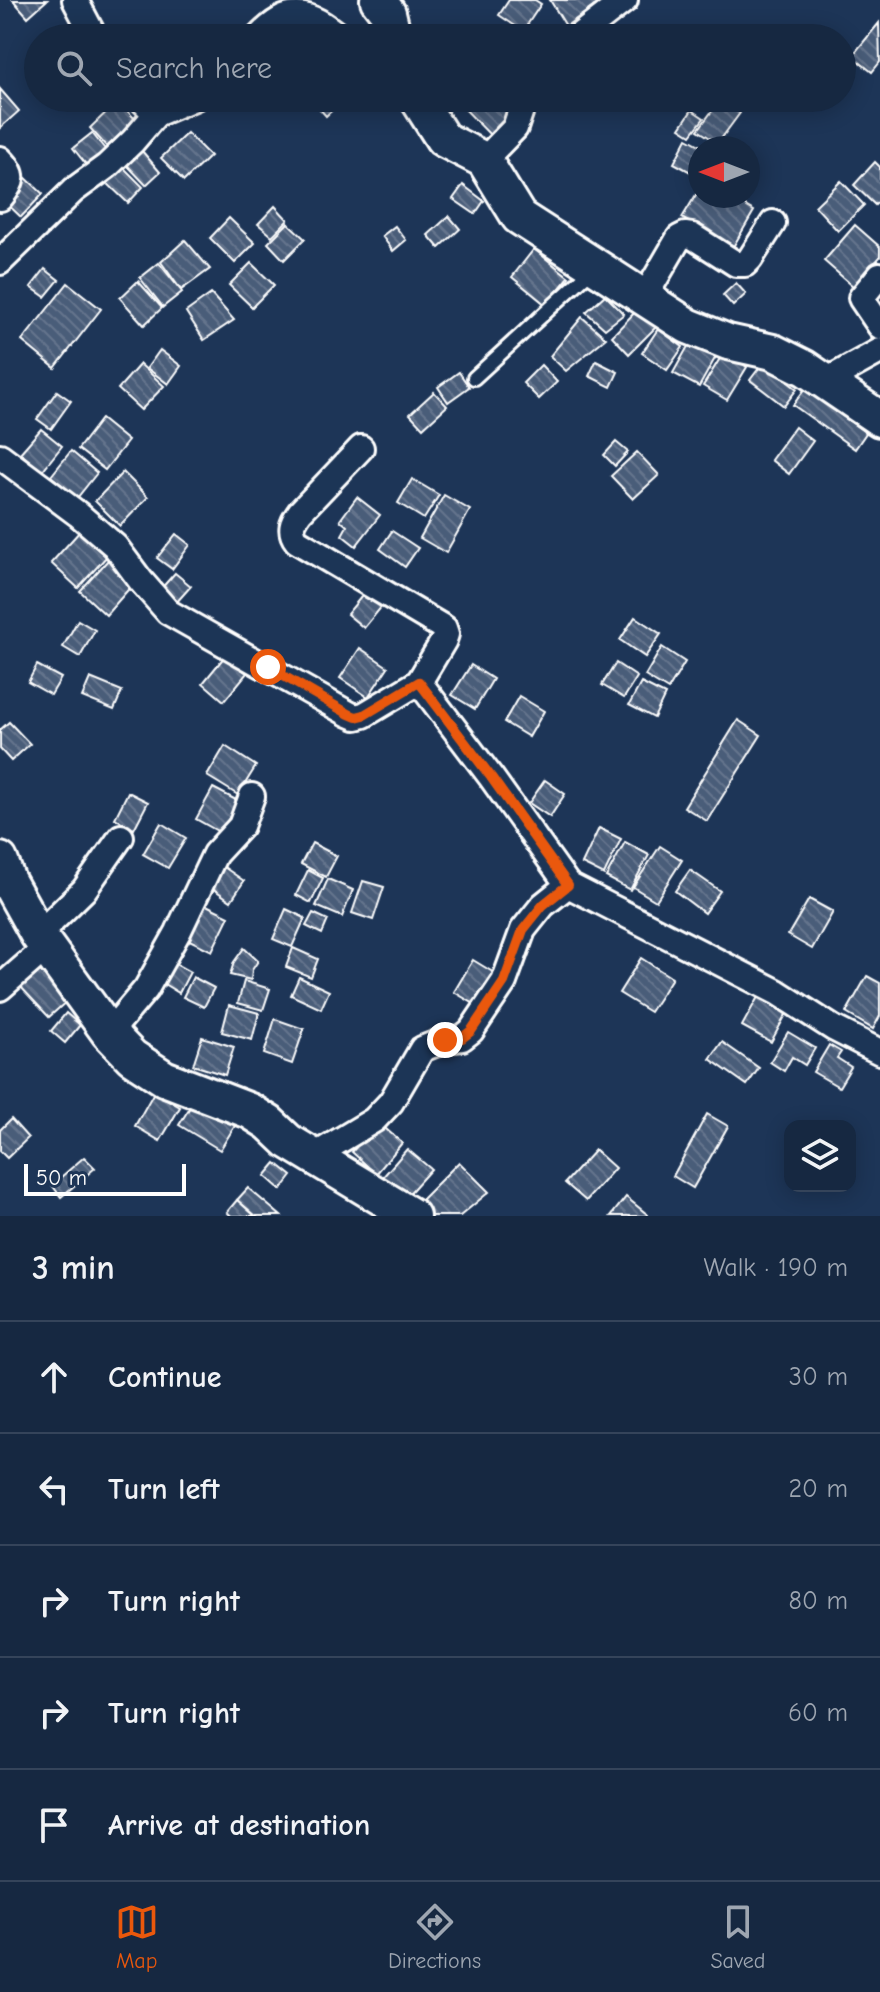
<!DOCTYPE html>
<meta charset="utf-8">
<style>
:root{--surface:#162841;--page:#1f3048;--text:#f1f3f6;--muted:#9ea6b1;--line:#35445a;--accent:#ea580c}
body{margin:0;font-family:"Comic Neue",sans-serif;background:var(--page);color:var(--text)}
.controls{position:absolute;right:24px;bottom:24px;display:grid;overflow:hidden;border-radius:16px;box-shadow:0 4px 20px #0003}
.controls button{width:72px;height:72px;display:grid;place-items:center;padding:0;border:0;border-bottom:2px solid var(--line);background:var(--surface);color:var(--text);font:40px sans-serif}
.compass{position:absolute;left:688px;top:136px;width:72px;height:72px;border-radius:50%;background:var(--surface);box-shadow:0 4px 20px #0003;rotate:270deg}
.scale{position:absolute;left:24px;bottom:20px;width:162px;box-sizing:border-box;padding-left:8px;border:4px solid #fff;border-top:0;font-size:22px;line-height:28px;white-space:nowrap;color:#fff;-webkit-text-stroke:6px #1d3557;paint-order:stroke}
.stop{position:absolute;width:24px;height:24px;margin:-18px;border:6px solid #ea580c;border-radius:50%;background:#fff}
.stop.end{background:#ea580c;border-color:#fff;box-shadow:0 2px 8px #0008}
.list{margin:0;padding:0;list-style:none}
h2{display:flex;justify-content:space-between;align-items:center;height:104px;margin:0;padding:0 32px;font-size:34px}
h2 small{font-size:26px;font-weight:400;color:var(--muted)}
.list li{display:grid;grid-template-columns:52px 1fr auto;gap:24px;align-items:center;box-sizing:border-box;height:112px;padding:0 32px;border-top:2px solid var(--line)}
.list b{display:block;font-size:30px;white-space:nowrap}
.list em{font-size:26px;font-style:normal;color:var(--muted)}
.icon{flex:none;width:44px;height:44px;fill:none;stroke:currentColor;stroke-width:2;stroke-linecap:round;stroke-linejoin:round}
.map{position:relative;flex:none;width:880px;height:1216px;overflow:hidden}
.search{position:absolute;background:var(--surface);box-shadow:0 4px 20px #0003;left:24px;right:24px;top:24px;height:88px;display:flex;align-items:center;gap:20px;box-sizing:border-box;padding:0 28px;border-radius:44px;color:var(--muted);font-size:30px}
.sheet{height:664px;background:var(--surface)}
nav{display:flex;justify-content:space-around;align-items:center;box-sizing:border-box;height:112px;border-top:2px solid var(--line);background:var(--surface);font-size:22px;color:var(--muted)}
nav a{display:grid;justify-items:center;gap:4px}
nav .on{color:var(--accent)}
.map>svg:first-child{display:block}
.building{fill:url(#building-back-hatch);stroke:#fff;stroke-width:2}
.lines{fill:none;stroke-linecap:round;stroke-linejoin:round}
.lane-casing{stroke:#fff;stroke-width:18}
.street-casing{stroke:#fff;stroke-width:30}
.secondary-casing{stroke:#fff;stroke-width:40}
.lane{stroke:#1d3557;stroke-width:12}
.street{stroke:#1d3557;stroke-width:24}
.secondary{stroke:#1d3557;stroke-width:34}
.route{stroke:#ea580c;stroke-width:10}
</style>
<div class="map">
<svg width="880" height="1216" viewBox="0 0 880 1216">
<defs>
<pattern id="building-back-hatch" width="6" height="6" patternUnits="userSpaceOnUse" patternTransform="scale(2)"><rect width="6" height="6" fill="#4a5d79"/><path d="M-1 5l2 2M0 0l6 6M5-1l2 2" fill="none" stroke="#65758d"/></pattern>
</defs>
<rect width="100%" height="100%" fill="#1d3557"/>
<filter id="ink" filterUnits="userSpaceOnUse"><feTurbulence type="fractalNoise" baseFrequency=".0125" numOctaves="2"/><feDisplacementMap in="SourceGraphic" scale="16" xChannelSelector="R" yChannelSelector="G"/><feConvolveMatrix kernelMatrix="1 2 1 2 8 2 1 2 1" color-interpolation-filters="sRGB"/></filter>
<g filter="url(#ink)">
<g class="building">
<polygon points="13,0 47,0 28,17"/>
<polygon points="509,0 535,0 541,4 523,31 499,15"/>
<polygon points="550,0 603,0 566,26"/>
<polygon points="879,23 880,62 872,72 852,56"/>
<polygon points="0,89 19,111 0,128"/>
<polygon points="310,98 345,98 326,116"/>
<polygon points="463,98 499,98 518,117 496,141 458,102"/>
<polygon points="721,99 740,113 718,143 698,130"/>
<polygon points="118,101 136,120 107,147 90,128"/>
<polygon points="692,110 704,118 691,135 680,128"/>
<polygon points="92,133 108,153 89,168 73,148"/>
<polygon points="187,133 210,156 184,181 161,158"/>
<polygon points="687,138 705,148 700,148 700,177 674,163"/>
<polygon points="142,151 160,172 146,185 127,165"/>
<polygon points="875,162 880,167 880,200 875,205 854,185"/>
<polygon points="120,164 143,187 128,203 104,180"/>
<polygon points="24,176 43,194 21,217 2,199"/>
<polygon points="841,181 864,205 838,231 815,206"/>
<polygon points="463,185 484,201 475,214 453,199"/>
<polygon points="700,188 700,196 728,196 754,211 733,247 682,218"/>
<polygon points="275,206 288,220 272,236 258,224"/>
<polygon points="449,216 460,229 439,248 428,235"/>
<polygon points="229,218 255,243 235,263 210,238"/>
<polygon points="288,223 305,239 284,260 268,243"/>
<polygon points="855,225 880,247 880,257 854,287 824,261"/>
<polygon points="395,226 406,240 393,251 382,236"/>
<polygon points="185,240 210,269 181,290 161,262"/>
<polygon points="534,249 569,277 546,305 512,277"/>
<polygon points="159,263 182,292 163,307 140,278"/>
<polygon points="251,263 274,285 252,307 229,285"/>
<polygon points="45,269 59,280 45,297 31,287"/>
<polygon points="138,281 162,308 144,325 120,298"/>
<polygon points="68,283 101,309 55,368 22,341"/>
<polygon points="736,283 746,294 733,306 723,295"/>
<polygon points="211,294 234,320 204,340 186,312"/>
<polygon points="605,295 624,314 605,329 586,312"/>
<polygon points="638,309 656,327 629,354 612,336"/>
<polygon points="582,317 606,338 566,371 550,356"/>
<polygon points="658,329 683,347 667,370 642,353"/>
<polygon points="692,339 718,353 699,387 673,373"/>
<polygon points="160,350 181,366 168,384 147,368"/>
<polygon points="724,352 747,367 727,400 703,386"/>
<polygon points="596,361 618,372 611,387 589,376"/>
<polygon points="763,363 797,389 784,406 750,380"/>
<polygon points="140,364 164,386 141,410 118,389"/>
<polygon points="541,365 557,382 539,399 523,383"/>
<polygon points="459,372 469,387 448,402 438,387"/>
<polygon points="805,389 866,433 855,449 793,405"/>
<polygon points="57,391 71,401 51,429 37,419"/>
<polygon points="434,392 447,406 423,428 410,414"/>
<polygon points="101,419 128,441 105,470 78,449"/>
<polygon points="795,427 813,441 789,474 771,460"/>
<polygon points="41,429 62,446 42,471 20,453"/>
<polygon points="616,442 628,452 615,466 604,455"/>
<polygon points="71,451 97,473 77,498 51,476"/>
<polygon points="637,452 659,475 633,499 611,476"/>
<polygon points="123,472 148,497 120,526 95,501"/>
<polygon points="412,479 439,495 424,519 398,503"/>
<polygon points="444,495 470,510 446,553 420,538"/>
<polygon points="357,497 380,515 356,546 342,535 347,526 340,520"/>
<polygon points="81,530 108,555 78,588 51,563"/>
<polygon points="392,531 418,548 405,567 380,549"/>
<polygon points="176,534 190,545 172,569 157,558"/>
<polygon points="108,560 134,583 106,615 80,591"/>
<polygon points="175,573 191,586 175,604 159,591"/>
<polygon points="366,591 383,605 364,628 347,614"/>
<polygon points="635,617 661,634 645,657 620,640"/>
<polygon points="78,620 95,630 80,657 63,647"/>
<polygon points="662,647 685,662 668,690 645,676"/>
<polygon points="360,648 388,667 368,697 340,678"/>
<polygon points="225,656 247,673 224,701 203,683"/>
<polygon points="616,663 637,677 624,698 602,685"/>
<polygon points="37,665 61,678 51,695 28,682"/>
<polygon points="471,665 493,679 475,709 452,695"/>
<polygon points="90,678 122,691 114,710 82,697"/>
<polygon points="641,683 665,695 654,718 629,705"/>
<polygon points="519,696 544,711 529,737 504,722"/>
<polygon points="738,720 761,735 707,821 684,807"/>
<polygon points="9,722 30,744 11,761 0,749 0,730"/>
<polygon points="225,746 256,766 238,795 207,776"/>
<polygon points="545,780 565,794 550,817 529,803"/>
<polygon points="213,788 238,801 221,833 196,819"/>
<polygon points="128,792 148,802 134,829 115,818"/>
<polygon points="161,823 186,838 168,868 143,854"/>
<polygon points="599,828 621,839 604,875 582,864"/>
<polygon points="625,842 649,855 630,890 606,877"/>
<polygon points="312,843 337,856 326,877 301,864"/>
<polygon points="660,846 682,860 656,901 633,887"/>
<polygon points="218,863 244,881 231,901 205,883"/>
<polygon points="308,870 323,878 311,903 296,895"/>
<polygon points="690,870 720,891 704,913 675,891"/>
<polygon points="328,879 353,890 342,917 316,906"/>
<polygon points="363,881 384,887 373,920 352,913"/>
<polygon points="809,899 833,912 812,949 788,935"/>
<polygon points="198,901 229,916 212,951 181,936"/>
<polygon points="286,909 305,918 292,947 273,939"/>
<polygon points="313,913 328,920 322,934 306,926"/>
<polygon points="244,948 258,961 252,970 251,980 230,975 234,962"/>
<polygon points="293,948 318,959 311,977 286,967"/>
<polygon points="641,958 672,978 650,1012 619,993"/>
<polygon points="473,960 496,974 478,1006 454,992"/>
<polygon points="170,961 190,972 179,993 159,981"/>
<polygon points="38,968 67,1001 49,1017 19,985"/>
<polygon points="867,976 880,983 880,1016 873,1029 846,1013"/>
<polygon points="193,977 214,988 204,1007 183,997"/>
<polygon points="299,977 329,991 321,1009 291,995"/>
<polygon points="244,981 270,989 263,1010 238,1003"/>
<polygon points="759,995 788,1011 771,1042 742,1026"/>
<polygon points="229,1005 259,1013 252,1040 222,1032"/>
<polygon points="66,1013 80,1025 65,1043 51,1031"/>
<polygon points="275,1019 304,1029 292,1064 264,1054"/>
<polygon points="788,1032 815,1048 805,1065 792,1057 784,1071 770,1062"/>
<polygon points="202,1037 234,1047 225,1075 193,1065"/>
<polygon points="722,1042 759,1068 747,1085 710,1059"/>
<polygon points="829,1045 841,1052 837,1058 851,1067 839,1087 813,1072"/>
<polygon points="154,1092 180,1107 160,1141 135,1126"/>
<polygon points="195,1099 236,1124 220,1150 179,1125"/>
<polygon points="707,1114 728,1126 693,1188 673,1176"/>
<polygon points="11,1119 28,1138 7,1158 0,1151 0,1130"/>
<polygon points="378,1122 402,1143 376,1174 352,1152"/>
<polygon points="407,1149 431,1169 405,1198 382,1178"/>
<polygon points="595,1150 615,1168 586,1201 565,1183"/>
<polygon points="84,1157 95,1168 61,1197 52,1185"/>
<polygon points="459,1162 489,1192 460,1216 430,1216 416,1205"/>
<polygon points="276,1163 292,1176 281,1190 265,1176"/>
<polygon points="248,1188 281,1216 256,1216 237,1200"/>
<polygon points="626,1197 648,1215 648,1216 611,1216"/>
<polygon points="237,1200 255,1216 231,1216 227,1212"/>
</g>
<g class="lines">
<defs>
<polyline id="lane" points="474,378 593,269"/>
<g id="street">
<polyline points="75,0 95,38"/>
<path d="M 258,38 C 290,5 307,10 341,38"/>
<polyline points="576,38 625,0"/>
<polyline points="156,114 194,98"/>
<path d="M 0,159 C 16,174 14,182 0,198"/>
<polyline points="484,160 515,128 525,98"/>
<polyline points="0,262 74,190 107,166 133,141 156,114 140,98"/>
<polyline points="880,275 861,298 880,326"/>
<polyline points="644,298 679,238 685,235 692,236 736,264 745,264 750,259 773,223"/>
<polyline points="824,382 880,351"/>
<path d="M 361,448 L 300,512 C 292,523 289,531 297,541 L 444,628 L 446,634 L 444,640 L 419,682"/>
<polyline points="0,456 78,514 115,546 141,581 168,612 349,714 356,717 364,715 419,682 491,777 568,885 543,905 523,930 504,982 471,1031 462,1038 445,1040 422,1049 391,1102 374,1120 314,1156"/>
<polyline points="568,885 777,992 833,1028 880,1052"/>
<polyline points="38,935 84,890 121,837"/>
<polyline points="0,988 47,947"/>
<polyline points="109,1033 146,989 178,932 215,854 241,826 252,796"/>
</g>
<g id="secondary">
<polyline points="378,0 388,13 394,38"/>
<polyline points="417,98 443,139 484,160 519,217 688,326 728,342 773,352 805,368 880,419"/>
<polyline points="0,860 8,881 38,935 109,1033 132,1057 164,1078 250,1111 269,1123 288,1141 412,1216"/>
</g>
</defs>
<use href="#lane" class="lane-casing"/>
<use href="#street" class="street-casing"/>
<use href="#secondary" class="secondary-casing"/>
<use href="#lane" class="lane"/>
<use href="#street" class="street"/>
<use href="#secondary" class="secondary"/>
</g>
</g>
<g class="lines" filter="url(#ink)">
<polyline class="route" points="268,667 349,714 356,717 364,715 419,682 491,777 568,885 543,905 523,930 504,982 471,1031 462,1038 445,1040"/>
</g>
</svg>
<div class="controls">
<button><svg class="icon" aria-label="layers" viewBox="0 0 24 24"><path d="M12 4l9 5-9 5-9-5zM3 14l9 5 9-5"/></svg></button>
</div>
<svg class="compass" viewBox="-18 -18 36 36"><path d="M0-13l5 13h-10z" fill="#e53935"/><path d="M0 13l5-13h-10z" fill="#9ea6b1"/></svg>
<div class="scale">50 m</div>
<div class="stop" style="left:268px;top:667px"></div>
<div class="stop end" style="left:445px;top:1040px"></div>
<div class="search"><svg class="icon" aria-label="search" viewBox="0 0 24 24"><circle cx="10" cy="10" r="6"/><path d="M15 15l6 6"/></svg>Search here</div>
</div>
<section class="sheet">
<h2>3 min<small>Walk · 190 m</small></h2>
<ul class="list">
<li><svg class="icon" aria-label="ahead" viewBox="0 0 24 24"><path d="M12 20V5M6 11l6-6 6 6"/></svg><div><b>Continue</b></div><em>30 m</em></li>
<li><svg class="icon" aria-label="left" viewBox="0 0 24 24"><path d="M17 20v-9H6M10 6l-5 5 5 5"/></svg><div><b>Turn left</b></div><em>20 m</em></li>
<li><svg class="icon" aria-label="right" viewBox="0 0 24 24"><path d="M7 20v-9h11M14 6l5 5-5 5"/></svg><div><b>Turn right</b></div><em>80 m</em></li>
<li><svg class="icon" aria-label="right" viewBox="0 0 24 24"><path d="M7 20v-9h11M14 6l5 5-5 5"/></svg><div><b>Turn right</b></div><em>60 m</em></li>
<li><svg class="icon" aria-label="arrive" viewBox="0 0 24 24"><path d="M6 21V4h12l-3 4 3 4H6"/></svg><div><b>Arrive at destination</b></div></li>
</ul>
</section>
<nav>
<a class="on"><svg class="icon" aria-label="map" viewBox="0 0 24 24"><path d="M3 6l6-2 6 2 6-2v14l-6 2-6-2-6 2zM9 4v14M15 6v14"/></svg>Map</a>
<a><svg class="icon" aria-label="directions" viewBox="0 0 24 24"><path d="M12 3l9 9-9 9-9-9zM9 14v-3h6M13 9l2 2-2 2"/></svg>Directions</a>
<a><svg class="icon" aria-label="saved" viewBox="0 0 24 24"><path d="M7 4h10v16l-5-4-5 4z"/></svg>Saved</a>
</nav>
